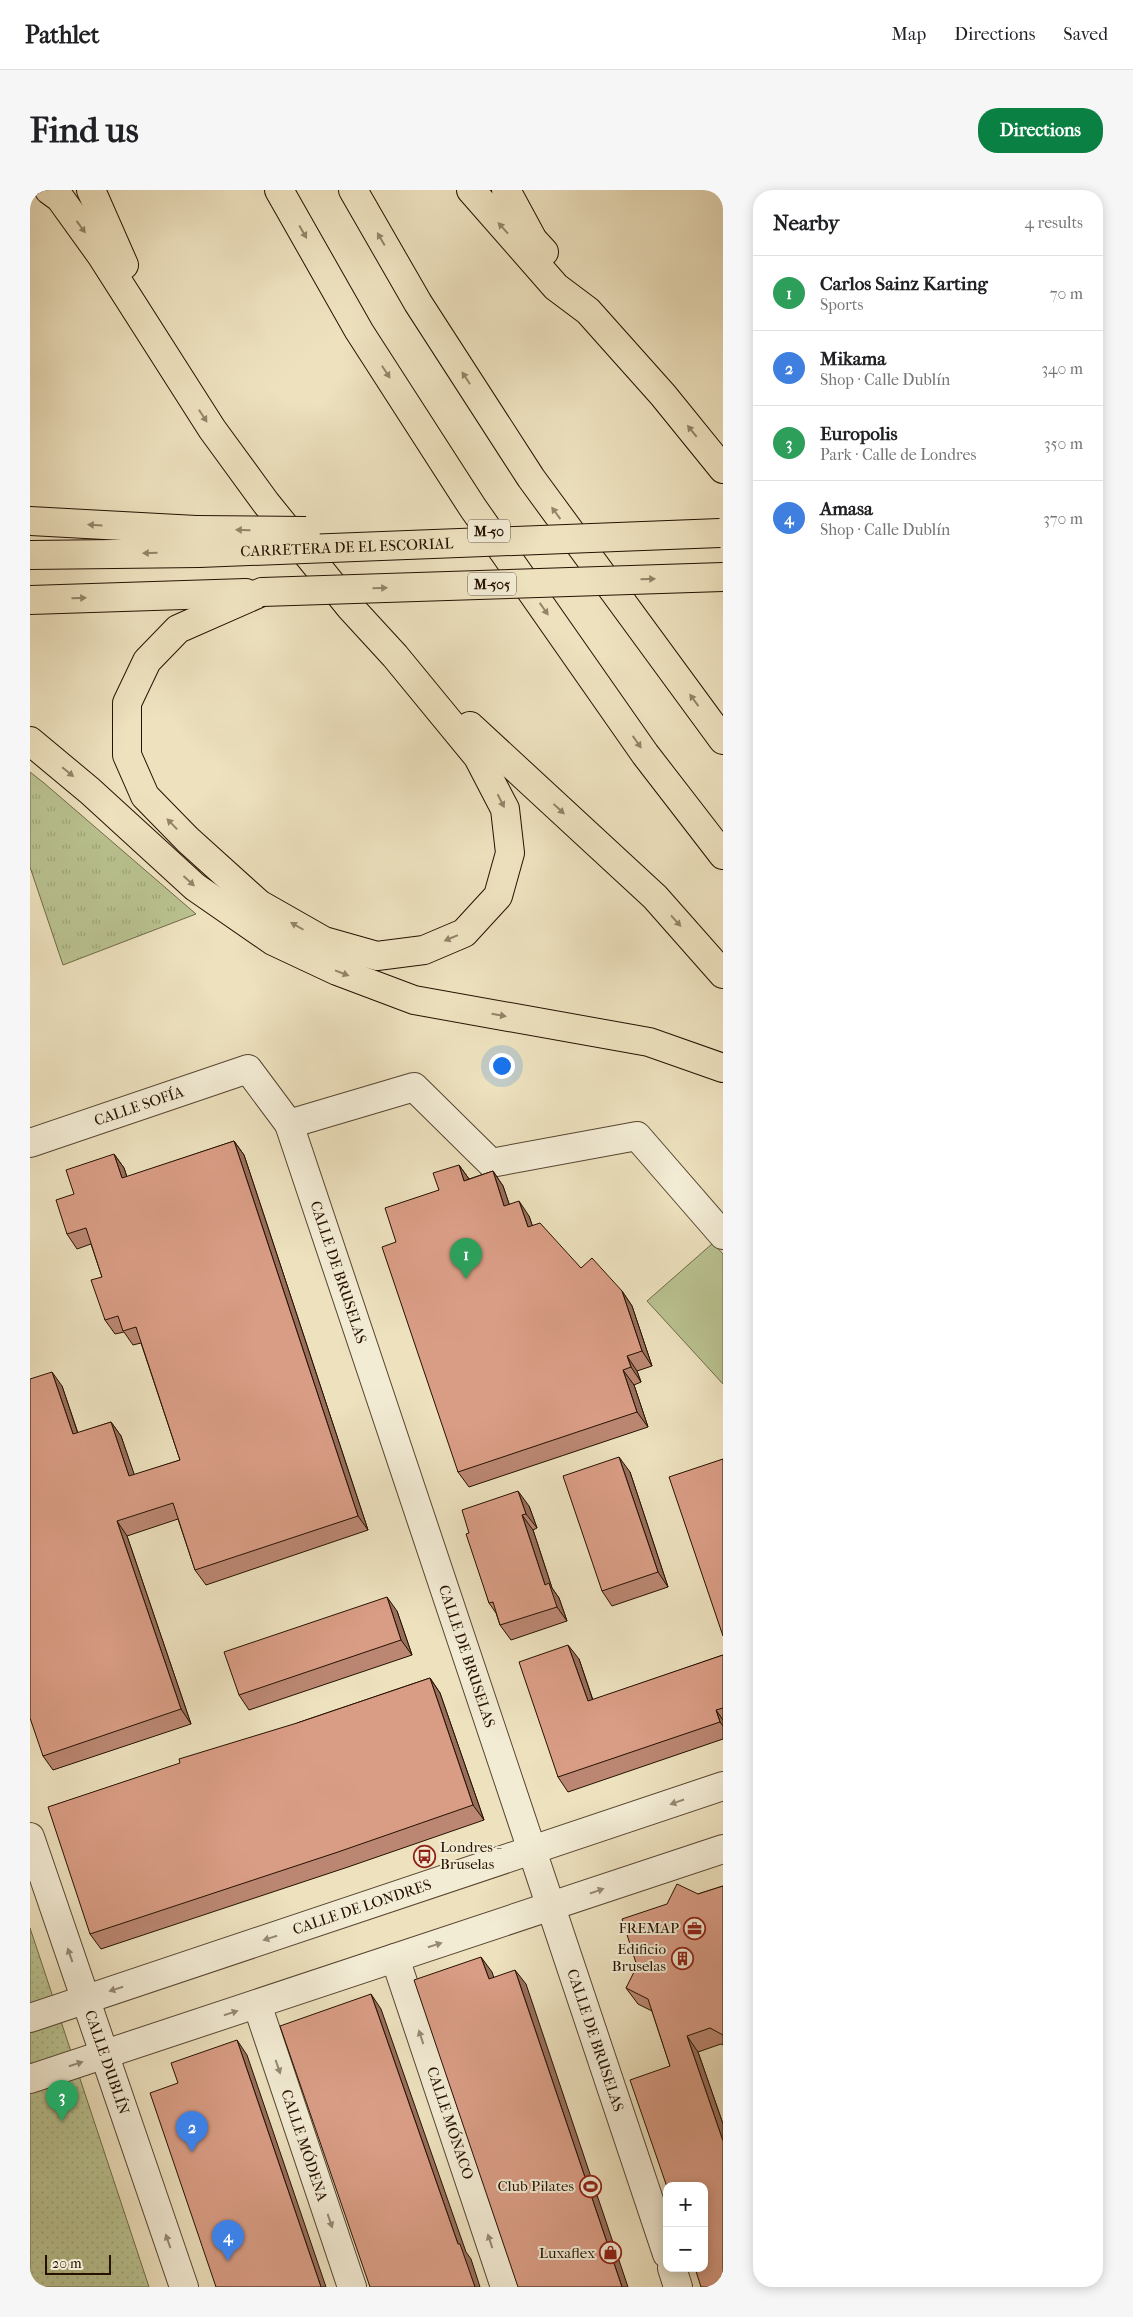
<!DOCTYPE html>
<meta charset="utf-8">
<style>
:root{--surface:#fff;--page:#f6f6f6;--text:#202124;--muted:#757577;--line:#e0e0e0;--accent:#0b8043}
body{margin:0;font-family:"IM FELL French Canon",serif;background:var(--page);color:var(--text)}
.controls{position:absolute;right:15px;bottom:15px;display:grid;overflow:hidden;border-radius:10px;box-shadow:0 2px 12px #0003}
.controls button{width:45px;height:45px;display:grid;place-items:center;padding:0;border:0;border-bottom:1px solid var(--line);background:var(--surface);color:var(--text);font:25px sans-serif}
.scale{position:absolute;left:15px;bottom:12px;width:66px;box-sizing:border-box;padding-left:5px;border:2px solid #251100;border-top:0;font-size:14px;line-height:18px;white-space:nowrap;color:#251100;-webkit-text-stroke:4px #f3ecd5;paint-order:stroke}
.you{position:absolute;left:471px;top:875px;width:18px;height:18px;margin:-12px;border:4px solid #fff;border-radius:50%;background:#1a73e8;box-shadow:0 0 0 8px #1a73e833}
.badge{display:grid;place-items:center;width:32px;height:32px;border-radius:50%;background:var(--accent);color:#fff;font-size:16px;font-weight:700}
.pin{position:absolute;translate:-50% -41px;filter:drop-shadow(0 1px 2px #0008)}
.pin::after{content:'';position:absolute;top:26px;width:18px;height:15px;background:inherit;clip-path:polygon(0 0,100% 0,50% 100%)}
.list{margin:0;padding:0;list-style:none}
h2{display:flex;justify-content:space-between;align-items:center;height:65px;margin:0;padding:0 20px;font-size:21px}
h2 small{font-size:16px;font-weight:400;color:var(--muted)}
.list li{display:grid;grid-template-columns:32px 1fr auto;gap:15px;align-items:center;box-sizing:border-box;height:75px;padding:0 20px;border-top:1px solid var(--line)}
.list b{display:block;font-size:19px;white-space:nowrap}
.list p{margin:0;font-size:16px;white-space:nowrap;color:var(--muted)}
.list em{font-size:16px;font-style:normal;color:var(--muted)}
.map{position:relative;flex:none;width:693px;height:2097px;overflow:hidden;border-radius:20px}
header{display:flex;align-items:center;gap:30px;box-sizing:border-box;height:70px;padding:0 25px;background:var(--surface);border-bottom:1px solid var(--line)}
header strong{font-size:24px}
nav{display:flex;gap:28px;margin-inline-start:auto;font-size:18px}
.intro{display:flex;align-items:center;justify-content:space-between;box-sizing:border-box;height:120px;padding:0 30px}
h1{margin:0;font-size:35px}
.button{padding:12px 22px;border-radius:20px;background:var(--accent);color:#fff;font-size:18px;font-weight:700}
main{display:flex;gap:30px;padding:0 30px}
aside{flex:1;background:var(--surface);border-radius:20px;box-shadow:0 2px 12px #0003}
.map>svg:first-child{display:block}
.grass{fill:url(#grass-tufts);stroke:#6f6a48}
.garden{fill:url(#garden-dots);stroke:#6f6a48}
.pitch{fill:#b9c290;stroke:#6f6a48}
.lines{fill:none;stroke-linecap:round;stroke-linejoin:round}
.minor-casing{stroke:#574530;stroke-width:30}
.highway-casing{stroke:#251100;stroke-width:30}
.minor{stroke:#f3ecd5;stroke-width:28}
.highway{stroke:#ede1be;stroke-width:28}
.highway-bridge-casing{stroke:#251100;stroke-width:30;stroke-linecap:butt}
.highway-bridge{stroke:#ede1be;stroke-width:28}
.wall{fill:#bb8772;stroke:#251100}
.shaded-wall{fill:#986e5d;stroke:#251100}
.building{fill:#d99d85;stroke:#251100}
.oneway{fill:#938368}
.oneway2{fill:#968975}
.labels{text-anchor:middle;stroke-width:4;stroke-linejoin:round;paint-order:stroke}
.shield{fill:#f3ecd5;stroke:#635340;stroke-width:1}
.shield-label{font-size:14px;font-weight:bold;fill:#251100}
.street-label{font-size:15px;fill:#251100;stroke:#f3ecd5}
.poi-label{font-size:15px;fill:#251100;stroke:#f3ecd5;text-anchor:end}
</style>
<header>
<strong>Pathlet</strong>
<nav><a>Map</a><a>Directions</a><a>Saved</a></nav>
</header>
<div class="intro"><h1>Find us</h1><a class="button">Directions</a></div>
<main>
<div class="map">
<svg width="693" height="2097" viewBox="0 0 693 2097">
<defs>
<pattern id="grass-tufts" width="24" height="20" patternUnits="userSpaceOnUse" patternTransform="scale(1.25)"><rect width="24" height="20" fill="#b9c290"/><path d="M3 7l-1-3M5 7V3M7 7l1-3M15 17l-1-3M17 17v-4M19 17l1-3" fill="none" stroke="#9fa67a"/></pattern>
<pattern id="garden-dots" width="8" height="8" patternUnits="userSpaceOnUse" patternTransform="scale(1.25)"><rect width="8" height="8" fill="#b9c290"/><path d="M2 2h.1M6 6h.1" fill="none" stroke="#9fa67a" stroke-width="1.8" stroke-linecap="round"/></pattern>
</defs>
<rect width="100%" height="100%" fill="#ede1be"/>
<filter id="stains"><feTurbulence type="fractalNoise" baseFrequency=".004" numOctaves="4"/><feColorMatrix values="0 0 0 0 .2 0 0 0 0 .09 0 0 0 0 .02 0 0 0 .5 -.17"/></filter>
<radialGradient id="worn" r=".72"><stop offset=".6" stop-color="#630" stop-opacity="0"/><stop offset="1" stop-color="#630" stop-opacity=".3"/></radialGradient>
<polygon class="grass" points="0,582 14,593 166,724 33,775 0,677"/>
<polygon class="garden" points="0,1738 9,1765 119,2097 0,2097"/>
<polygon class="pitch" points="683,1053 693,1064 693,1194 617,1111"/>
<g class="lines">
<defs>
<g id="minor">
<polyline points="259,934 384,897 461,973 607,946 693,1045"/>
<path id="s1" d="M 0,953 L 218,879 L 259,934 L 637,2064"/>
<path id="s2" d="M 0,1647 L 154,2097"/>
<path id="s3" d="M 365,1768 L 475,2097"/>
<path id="s4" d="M 227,1814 L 322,2097"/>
<path id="s5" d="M 0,1828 L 693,1596"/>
<polyline points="0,1889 693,1659"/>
<polyline points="642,2078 648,2097"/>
</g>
<g id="highway">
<polyline points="19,0 30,8 71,65 182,239 236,313 320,417 365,466 448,567 475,619 480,663 468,706 434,743 394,760 347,766 294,751 229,714 158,650 115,606 97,565 97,513 117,471 148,439 232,402"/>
<polyline points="61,0 94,75"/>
<polyline points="249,0 329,141 443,318 615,564 693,665"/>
<polyline points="323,0 388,113 501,288 693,550"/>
<polyline points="441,0 526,97 558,121 633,205 693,279"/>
<polyline points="476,0 503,50 514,62"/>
<polyline points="0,331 166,340"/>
<polyline points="0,365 169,363"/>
<polyline points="0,410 216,403"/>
<polyline points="440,536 625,707 693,784"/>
<polyline points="0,551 60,601 165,697 243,751 307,781 384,810 619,852 693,878"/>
</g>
</defs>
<use href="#minor" class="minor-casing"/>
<use href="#highway" class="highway-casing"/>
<use href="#minor" class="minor"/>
<use href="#highway" class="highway"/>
<defs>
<g id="highway-bridge">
<polyline points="166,340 276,341"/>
<path id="s6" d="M 169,363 L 690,343"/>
<polyline points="232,402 693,387"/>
</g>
</defs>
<use href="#highway-bridge" class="highway-bridge-casing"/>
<use href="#highway-bridge" class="highway-bridge"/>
</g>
<g class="wall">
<polygon points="204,951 214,965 338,1340 176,1395 165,1380 148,1329 97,1346 161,1534 23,1580 13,1566 32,1196 48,1243 81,1232 91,1246 104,1285 150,1270 111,1153 103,1155 94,1142 85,1144 75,1130 72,1087 61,1054 47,1059 37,1044 84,964 94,978 97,987"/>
<polygon points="429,975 439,989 463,981 473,996 479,1014 499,1026 502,1035 551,1078 592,1101 602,1116 622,1176 607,1181 611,1192 604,1195 618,1237 439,1297 428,1282 409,1000"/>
<polygon points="600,1282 638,1397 582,1416 572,1401"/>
<polygon points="499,1316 507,1338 503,1340 522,1398 529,1408 537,1431 481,1450 470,1435 466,1423 459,1413 439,1343"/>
<polygon points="367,1421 382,1465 219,1520 209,1505"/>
<polygon points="693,1465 693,1549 538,1602 528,1587 549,1469 563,1510"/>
<polygon points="400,1488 410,1503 454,1630 318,1677 71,1759 60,1744 267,1533"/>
<polygon points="693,1696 693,1855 691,1854 668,1862 693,1934 693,2097 640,1876 622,1821 608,1814 596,1798 668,1704"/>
</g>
<g class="shaded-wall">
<polygon points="204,951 214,965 338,1340 328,1326"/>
<polygon points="84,964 94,978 102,1003 92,988"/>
<polygon points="429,975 439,989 434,991"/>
<polygon points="463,981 473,996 485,1031 474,1016"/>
<polygon points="489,1011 499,1026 508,1052 498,1037"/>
<polygon points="592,1101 602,1116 622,1176 612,1161"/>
<polygon points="597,1166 607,1181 611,1192 601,1177"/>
<polygon points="593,1180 604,1195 618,1237 607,1222"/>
<polygon points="22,1182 32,1196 53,1259 43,1244"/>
<polygon points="81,1232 91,1246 110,1301 99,1286"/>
<polygon points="589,1267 600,1282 638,1397 628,1382"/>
<polygon points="488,1301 499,1316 507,1338 496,1324"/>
<polygon points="492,1325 503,1340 522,1398 529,1408 537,1431 527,1417 515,1395"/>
<polygon points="87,1331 97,1346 161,1534 151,1519"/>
<polygon points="357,1407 367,1421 382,1465 371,1450"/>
<polygon points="538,1455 549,1469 568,1526 558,1511"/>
<polygon points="400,1488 410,1503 454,1630 443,1615"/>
<polygon points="686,1520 693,1530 693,1536 690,1532"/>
<polygon points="451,1767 462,1782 469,1803 459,1789"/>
<polygon points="485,1780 496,1794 598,2097 592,2097"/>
<polygon points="341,1804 351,1819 436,2062 441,2069 450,2097 445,2097 428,2054"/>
<polygon points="657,1846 668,1862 693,1934 693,1951"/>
<polygon points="207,1850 217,1865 296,2097 291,2097"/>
</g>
<g class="building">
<polygon points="204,951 328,1326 165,1380 143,1313 87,1331 151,1519 13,1566 0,1528 0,1189 22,1182 43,1244 81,1232 99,1286 150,1270 106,1137 93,1141 88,1126 75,1130 61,1090 72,1087 56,1038 37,1044 26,1010 44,1004 36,980 84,964 92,988"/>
<polygon points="429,975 434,991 463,981 474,1016 489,1011 498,1037 510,1033 551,1078 562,1068 592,1101 612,1161 597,1166 601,1177 593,1180 607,1222 428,1282 352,1057 366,1052 355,1018 409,1000 403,983"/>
<polygon points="589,1267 628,1382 572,1401 533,1286"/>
<polygon points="693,1269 693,1446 639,1287"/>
<polygon points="488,1301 496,1324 492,1325 515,1395 519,1393 527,1417 470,1435 463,1412 459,1413 436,1344 439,1343 432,1320"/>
<polygon points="357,1407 371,1450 209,1505 194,1462"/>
<polygon points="538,1455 558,1511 693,1465 693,1518 686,1520 690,1532 528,1587 489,1472"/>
<polygon points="400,1488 443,1615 308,1662 60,1744 18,1617 150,1573 149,1569 267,1533"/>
<polygon points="647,1694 668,1704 693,1696 693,1845 680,1838 657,1846 693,1951 693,2097 671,2097 665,2078 674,2078 674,1996 637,1996 637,1997 600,1890 640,1876 618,1809 596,1798 607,1776 592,1729 637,1714"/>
<polygon points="451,1767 459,1789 485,1780 592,2097 488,2097 384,1790"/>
<polygon points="341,1804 428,2054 430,2054 445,2097 340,2097 250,1836"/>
<polygon points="207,1850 291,2097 186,2097 120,1903 148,1893 141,1873"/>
</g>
<defs><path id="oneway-solid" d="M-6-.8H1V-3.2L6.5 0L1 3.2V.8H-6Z" transform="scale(1.25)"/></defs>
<g class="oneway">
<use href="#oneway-solid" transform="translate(51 37) rotate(54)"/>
<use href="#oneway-solid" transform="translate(473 38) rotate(-132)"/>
<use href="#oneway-solid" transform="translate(273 42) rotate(60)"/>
<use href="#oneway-solid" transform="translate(351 49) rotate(-120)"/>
<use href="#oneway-solid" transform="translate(356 182) rotate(57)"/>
<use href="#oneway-solid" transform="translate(436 188) rotate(-123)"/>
<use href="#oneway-solid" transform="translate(173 226) rotate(57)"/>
<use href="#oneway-solid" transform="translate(662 241) rotate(-129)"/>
<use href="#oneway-solid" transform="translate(526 323) rotate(-126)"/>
<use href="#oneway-solid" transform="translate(65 335) rotate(-177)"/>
<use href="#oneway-solid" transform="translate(213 340) rotate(-179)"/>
<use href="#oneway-solid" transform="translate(120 363) rotate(179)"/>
<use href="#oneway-solid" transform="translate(618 389) rotate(-2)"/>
<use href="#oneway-solid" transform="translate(350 398) rotate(-2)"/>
<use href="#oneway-solid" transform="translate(49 408) rotate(-2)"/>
<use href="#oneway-solid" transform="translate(514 419) rotate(55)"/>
<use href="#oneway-solid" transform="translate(664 510) rotate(-126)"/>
<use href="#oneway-solid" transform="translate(607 552) rotate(55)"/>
<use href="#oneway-solid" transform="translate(38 582) rotate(39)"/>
<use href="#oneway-solid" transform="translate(471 611) rotate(63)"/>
<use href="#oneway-solid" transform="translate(529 619) rotate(43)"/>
<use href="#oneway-solid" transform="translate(142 634) rotate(-134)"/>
<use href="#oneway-solid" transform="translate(159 691) rotate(42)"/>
<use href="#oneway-solid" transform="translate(646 731) rotate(48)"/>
<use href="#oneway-solid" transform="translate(267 736) rotate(-150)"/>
<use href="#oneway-solid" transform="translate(421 748) rotate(157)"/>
<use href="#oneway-solid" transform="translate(312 783) rotate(21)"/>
<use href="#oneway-solid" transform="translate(469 825) rotate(10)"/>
</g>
<g class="oneway2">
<use href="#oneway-solid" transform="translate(647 1612) rotate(161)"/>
<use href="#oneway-solid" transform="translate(567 1701) rotate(-19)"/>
<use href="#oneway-solid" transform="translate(240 1748) rotate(162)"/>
<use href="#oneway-solid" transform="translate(405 1755) rotate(-18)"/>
<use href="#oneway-solid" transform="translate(40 1765) rotate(-109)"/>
<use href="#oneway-solid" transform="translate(86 1799) rotate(162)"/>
<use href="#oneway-solid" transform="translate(201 1823) rotate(-18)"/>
<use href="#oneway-solid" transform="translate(391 1847) rotate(-108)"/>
<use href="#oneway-solid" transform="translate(46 1874) rotate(-18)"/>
<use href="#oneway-solid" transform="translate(248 1877) rotate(71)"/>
<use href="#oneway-solid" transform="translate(300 2031) rotate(71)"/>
<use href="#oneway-solid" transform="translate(138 2051) rotate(-109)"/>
<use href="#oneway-solid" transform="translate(460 2051) rotate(-108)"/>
</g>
<defs>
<symbol id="bus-ring" viewBox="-11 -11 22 22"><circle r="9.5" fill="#f3ecd5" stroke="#8f2418" stroke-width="1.5"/><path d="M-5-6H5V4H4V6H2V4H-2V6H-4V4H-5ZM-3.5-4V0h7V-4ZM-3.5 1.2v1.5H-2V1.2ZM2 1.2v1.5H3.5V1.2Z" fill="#8f2418"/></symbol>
<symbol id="office-ring" viewBox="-11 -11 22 22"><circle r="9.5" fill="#f3ecd5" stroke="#8f2418" stroke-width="1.5"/><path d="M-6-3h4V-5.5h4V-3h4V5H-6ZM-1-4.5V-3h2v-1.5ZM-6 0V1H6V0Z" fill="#8f2418"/></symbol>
<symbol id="building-ring" viewBox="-11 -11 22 22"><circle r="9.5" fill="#f3ecd5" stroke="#8f2418" stroke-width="1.5"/><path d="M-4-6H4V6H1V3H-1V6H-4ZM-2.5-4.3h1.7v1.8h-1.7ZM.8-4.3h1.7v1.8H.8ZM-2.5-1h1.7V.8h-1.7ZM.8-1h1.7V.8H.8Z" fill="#8f2418"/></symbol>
<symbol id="stadium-ring" viewBox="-11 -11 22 22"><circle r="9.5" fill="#f3ecd5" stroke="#8f2418" stroke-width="1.5"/><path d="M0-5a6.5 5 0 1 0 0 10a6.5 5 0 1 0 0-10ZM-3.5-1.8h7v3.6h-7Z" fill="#8f2418"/></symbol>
<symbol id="shop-ring" viewBox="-11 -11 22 22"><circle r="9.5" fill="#f3ecd5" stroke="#8f2418" stroke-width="1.5"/><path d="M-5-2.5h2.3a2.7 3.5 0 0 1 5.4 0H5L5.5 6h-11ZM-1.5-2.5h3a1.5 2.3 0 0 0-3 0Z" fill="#8f2418"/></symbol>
</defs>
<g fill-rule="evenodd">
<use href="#bus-ring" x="382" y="1654" width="25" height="25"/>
<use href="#office-ring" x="652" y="1726" width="25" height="25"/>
<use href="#building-ring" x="640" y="1756" width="25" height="25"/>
<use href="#stadium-ring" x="548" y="1984" width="25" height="25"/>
<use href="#shop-ring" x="568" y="2050" width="25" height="25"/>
</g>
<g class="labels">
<g class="shield">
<rect x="438" y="329.5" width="42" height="23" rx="4"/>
<rect x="438" y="382.5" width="48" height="23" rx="4"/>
</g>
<g class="shield-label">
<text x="459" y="346">M-50</text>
<text x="462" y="399">M-505</text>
</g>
<g class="street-label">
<text dy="5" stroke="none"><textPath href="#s6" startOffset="148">CARRETERA DE EL ESCORIAL</textPath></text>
<text dy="5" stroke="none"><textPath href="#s1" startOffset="115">CALLE SOFÍA</textPath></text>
<text dy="5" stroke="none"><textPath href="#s1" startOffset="455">CALLE DE BRUSELAS</textPath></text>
<text dy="5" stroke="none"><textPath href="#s1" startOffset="860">CALLE DE BRUSELAS</textPath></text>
<text dy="5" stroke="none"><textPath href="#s5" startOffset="350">CALLE DE LONDRES</textPath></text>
<text dy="5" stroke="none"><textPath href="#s1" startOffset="1265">CALLE DE BRUSELAS</textPath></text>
<text dy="5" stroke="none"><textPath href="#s2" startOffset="238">CALLE DUBLÍN</textPath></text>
<text dy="5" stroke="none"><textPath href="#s3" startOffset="174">CALLE MÓNACO</textPath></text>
<text dy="5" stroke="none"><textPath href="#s4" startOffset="149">CALLE MÓDENA</textPath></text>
</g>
<g class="poi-label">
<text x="410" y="1662" text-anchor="start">Londres -<tspan x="410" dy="17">Bruselas</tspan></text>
<text x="649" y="1743">FREMAP</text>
<text x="636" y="1764">Edificio<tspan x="636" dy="17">Bruselas</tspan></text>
<text x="544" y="2001">Club Pilates</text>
<text x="565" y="2068">Luxaflex</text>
</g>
</g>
<rect width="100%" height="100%" filter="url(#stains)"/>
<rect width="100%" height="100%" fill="url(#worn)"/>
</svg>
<div class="controls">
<button>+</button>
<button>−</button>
</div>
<div class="scale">20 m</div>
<div class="you"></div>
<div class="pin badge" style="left:436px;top:1089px;background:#2e9e5b">1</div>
<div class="pin badge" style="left:162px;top:1962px;background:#3f7fe0">2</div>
<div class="pin badge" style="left:32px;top:1931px;background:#2e9e5b">3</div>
<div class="pin badge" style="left:198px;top:2071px;background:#3f7fe0">4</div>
</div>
<aside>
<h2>Nearby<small>4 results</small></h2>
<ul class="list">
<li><span class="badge" style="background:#2e9e5b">1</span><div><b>Carlos Sainz Karting</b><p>Sports</p></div><em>70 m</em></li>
<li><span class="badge" style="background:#3f7fe0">2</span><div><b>Mikama</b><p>Shop · Calle Dublín</p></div><em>340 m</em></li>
<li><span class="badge" style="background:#2e9e5b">3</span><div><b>Europolis</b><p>Park · Calle de Londres</p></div><em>350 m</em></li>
<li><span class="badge" style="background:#3f7fe0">4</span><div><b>Amasa</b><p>Shop · Calle Dublín</p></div><em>370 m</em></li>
</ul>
</aside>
</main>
